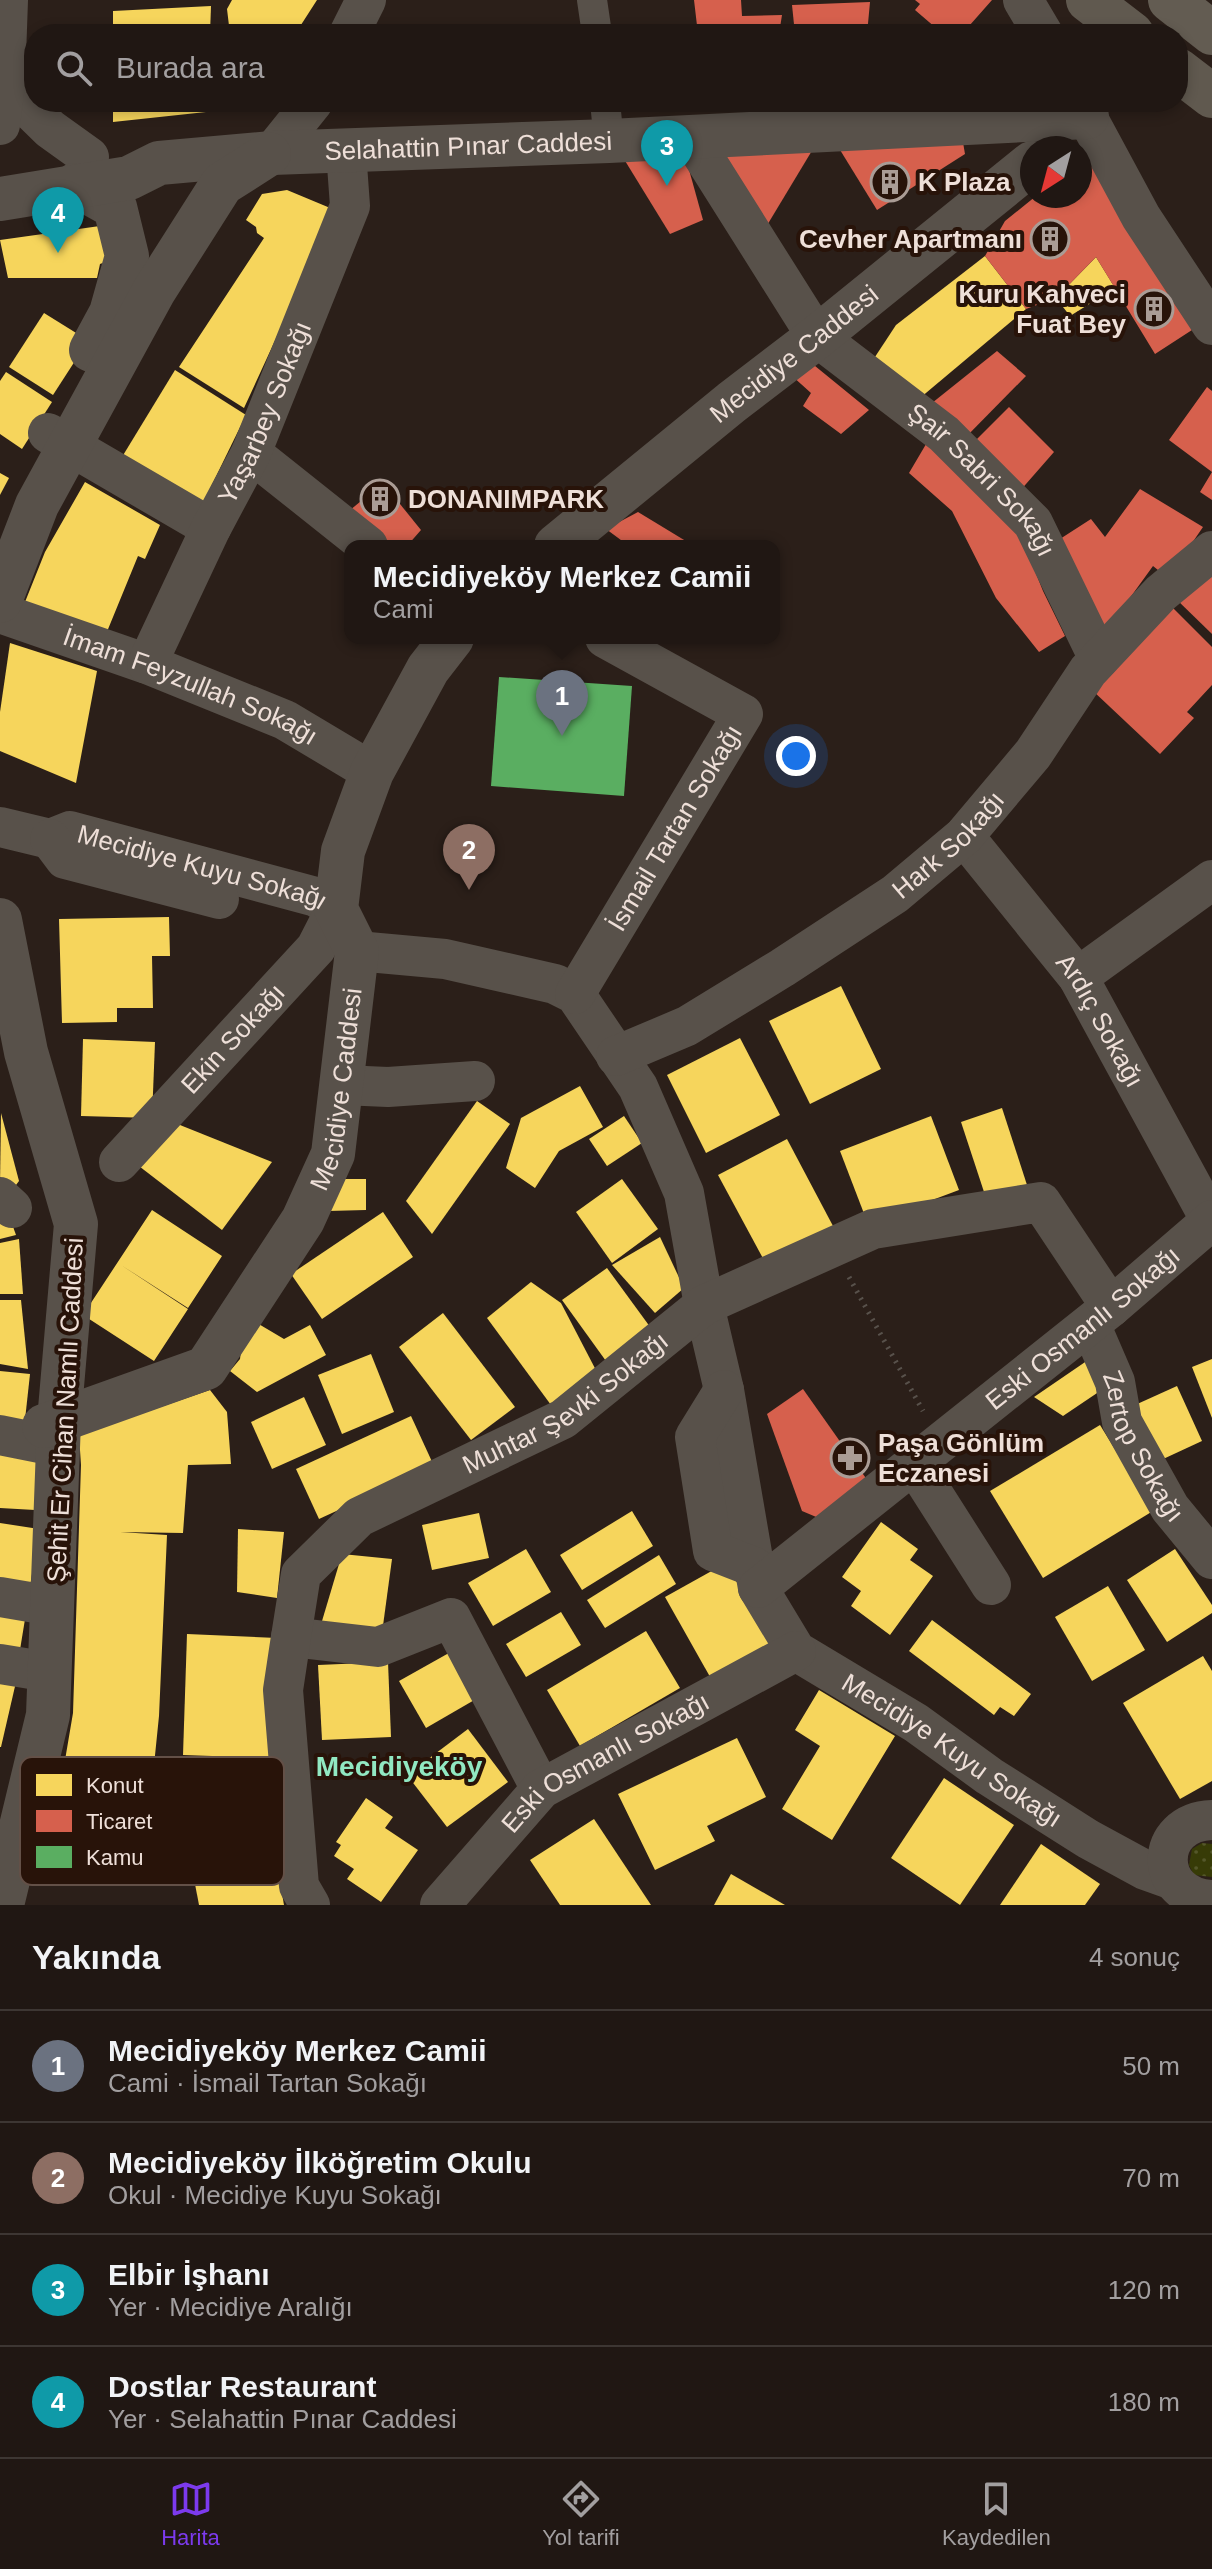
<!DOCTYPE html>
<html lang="tr">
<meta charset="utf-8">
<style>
:root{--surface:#201713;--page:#2d2421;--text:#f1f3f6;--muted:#a29fa0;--line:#3d3633;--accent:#7c3aed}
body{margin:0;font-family:Helvetica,sans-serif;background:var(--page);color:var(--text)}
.compass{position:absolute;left:1020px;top:136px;width:72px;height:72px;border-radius:50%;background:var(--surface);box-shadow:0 4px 12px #0003;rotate:216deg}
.you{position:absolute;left:796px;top:756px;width:28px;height:28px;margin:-20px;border:6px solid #fff;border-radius:50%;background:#1a73e8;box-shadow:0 0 0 12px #1a73e833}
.badge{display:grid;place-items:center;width:52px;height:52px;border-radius:50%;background:var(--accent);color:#fff;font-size:26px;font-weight:700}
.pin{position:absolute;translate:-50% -66px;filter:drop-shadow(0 2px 4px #0008)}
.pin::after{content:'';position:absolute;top:42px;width:28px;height:24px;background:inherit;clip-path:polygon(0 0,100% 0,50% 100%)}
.popup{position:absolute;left:344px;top:540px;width:436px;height:104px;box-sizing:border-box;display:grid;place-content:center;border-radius:16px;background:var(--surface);filter:drop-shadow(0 2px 6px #0005);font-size:26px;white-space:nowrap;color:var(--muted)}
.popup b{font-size:30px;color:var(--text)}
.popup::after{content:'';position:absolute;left:50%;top:100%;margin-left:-16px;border:16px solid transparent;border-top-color:var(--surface)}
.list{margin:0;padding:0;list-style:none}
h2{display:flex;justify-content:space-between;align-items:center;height:104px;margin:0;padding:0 32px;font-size:34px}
h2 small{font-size:26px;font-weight:400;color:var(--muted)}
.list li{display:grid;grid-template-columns:52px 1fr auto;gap:24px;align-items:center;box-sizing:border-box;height:112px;padding:0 32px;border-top:2px solid var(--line)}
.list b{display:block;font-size:30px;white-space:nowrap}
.list p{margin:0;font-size:26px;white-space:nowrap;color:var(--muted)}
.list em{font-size:26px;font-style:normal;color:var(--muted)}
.icon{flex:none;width:44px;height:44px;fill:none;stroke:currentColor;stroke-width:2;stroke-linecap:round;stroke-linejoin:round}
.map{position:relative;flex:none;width:1212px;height:1905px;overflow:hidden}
.search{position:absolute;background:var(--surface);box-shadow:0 4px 12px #0003;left:24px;right:24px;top:24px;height:88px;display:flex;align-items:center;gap:20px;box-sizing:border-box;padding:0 28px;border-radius:32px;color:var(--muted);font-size:30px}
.sheet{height:552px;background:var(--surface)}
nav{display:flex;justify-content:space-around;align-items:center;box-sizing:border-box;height:112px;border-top:2px solid var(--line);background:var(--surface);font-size:22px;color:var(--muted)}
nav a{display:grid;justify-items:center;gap:4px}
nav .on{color:var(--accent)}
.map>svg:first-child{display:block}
.grass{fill:url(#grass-dots)}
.homes{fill:#f6d55c}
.shops{fill:#d6604d}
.public{fill:#5aae61}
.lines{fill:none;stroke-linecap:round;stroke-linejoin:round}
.path{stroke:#58514b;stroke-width:5;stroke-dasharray:2 6;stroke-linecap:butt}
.pedestrian{stroke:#58514a;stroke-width:30}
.minor{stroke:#58514a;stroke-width:40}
.tertiary{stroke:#58514a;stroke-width:44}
.primary{stroke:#60594f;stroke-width:44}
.trunk{stroke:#635c52;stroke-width:44}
.labels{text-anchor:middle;stroke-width:8;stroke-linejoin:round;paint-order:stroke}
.street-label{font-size:26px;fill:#eedfd8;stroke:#281309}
.poi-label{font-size:26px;font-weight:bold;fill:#eedfd8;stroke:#281309;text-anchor:start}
.neighbourhood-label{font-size:28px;font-weight:bold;fill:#91e8c2;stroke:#281309}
.key{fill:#281309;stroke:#635047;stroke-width:2}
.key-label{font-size:22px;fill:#eedfd8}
</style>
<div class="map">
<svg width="1212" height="1905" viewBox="0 0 1212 1905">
<defs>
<pattern id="grass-dots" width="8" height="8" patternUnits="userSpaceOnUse" patternTransform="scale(2)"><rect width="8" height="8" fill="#373b07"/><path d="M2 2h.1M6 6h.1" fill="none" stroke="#54572a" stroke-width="1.8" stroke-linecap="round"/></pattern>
</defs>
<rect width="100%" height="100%" fill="#2b1f19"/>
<polygon class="grass" points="1202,1843 1212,1844 1212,1877 1194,1875 1189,1865 1192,1849"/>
<g class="homes">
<polygon points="232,0 317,0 299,28 313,34 230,34 227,9"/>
<polygon points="211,6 210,34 113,34 113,11"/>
<polygon points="113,102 206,102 206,112 113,122"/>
<polygon points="287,190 335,210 244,408 179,367 264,238 257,233 256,227 246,220 262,194"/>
<polygon points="107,225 116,258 100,264 97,278 8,278 0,240"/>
<polygon points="985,256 1026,309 914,403 871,363 896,325"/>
<polygon points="1096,257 1115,288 1070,316 1056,298"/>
<polygon points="44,313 81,336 84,347 53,395 9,367"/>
<polygon points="175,370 246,415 202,505 122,457"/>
<polygon points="6,372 52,402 22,449 0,434 0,381"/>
<polygon points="0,473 9,478 0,495"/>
<polygon points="85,482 160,525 145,559 138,556 104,639 23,607 45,552"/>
<polygon points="10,643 97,671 76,783 0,751 0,712"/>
<polygon points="169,917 170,956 152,956 153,1008 117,1008 117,1022 62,1023 59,919"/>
<polygon points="841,986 881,1069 810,1104 769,1021"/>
<polygon points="740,1038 780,1115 706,1153 667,1075"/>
<polygon points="83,1039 155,1042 152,1118 81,1116"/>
<polygon points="580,1086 603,1127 559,1151 535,1188 506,1168 521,1118"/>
<polygon points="477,1101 510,1124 432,1234 406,1201"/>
<polygon points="1002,1108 1027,1185 986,1198 961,1122"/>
<polygon points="1,1113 19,1181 10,1193 0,1185"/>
<polygon points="624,1116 642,1143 607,1166 589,1139"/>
<polygon points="931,1116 959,1190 868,1224 840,1151"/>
<polygon points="170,1121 272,1162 222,1230 135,1163"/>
<polygon points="787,1139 833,1226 765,1262 718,1175"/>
<polygon points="328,1179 366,1179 366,1210 328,1211"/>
<polygon points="622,1179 658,1229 612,1263 576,1212"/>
<polygon points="152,1210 222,1256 188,1308 121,1265 188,1309 154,1361 83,1315"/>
<polygon points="0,1211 11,1221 16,1235 0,1239"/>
<polygon points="383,1212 413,1257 322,1319 291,1274"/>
<polygon points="660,1237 684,1288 655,1313 612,1265"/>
<polygon points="19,1239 23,1294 0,1294 0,1243"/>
<polygon points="607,1268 656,1335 611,1368 562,1300"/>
<polygon points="531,1282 561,1303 599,1376 551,1405 487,1318"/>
<polygon points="0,1300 21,1300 28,1369 0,1364"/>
<polygon points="443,1313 515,1407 471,1440 399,1347"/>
<polygon points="250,1319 284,1339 310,1325 326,1355 257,1392 230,1371 240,1359 244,1328"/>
<polygon points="371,1354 394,1412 342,1434 318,1375"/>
<polygon points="1091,1358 1109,1385 1063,1416 1034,1397"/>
<polygon points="1212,1359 1212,1418 1192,1367"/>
<polygon points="0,1371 30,1374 24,1429 0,1426"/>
<polygon points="1177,1386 1202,1441 1161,1460 1135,1405"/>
<polygon points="210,1390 227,1412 231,1464 188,1465 183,1533 120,1532 167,1535 159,1716 153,1775 63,1772 73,1713 81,1465 79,1435"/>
<polygon points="304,1397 326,1445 272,1469 251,1422"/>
<polygon points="411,1416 434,1466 319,1519 296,1469"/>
<polygon points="1100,1425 1153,1511 1043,1578 990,1491"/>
<polygon points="0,1452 38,1455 35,1510 0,1508"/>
<polygon points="632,1511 653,1546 582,1590 560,1555"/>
<polygon points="479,1513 489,1558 432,1570 422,1525"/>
<polygon points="881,1522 918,1549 910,1560 933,1576 890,1635 851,1606 861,1591 842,1577"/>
<polygon points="0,1523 39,1529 29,1593 0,1588"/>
<polygon points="238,1529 284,1532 277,1598 237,1592"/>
<polygon points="526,1549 551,1592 493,1626 468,1583"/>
<polygon points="1175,1549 1212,1605 1212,1613 1167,1642 1127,1580"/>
<polygon points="342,1554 392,1559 382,1633 322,1621"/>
<polygon points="659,1555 676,1584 605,1628 587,1600"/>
<polygon points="726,1563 779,1657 718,1691 665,1597"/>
<polygon points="1108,1586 1145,1650 1092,1681 1055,1617"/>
<polygon points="0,1602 27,1607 18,1662 0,1659"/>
<polygon points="561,1612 581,1645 526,1677 506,1644"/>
<polygon points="932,1620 1031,1694 1014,1716 1000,1707 994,1715 909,1651"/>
<polygon points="646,1631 680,1688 580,1746 547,1690"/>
<polygon points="187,1634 277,1638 272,1758 183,1755"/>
<polygon points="456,1649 483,1695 426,1728 399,1681"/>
<polygon points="1203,1656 1212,1671 1212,1781 1180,1799 1123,1703"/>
<polygon points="388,1662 391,1737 322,1740 318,1665"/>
<polygon points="0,1678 16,1682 1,1747 0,1747"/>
<polygon points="819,1690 895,1736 832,1840 782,1809 820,1746 795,1730"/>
<polygon points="468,1729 508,1782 447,1827 407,1775"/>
<polygon points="737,1738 766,1797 707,1826 715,1841 655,1870 618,1794"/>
<polygon points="276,1769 282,1819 192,1830 186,1779"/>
<polygon points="944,1778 1014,1825 960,1905 891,1858"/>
<polygon points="366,1798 393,1817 385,1828 418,1850 381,1902 347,1879 354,1869 334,1856 341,1845 336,1842"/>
<polygon points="594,1819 651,1905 560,1905 530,1860"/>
<polygon points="1041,1844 1100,1884 1085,1905 1000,1905"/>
<polygon points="274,1849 284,1905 199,1905 191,1863"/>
<polygon points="731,1874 785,1905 714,1905"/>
</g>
<g class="shops">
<polygon points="694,0 741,0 742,16 782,15 779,34 698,34"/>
<polygon points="915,0 992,0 962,34 943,34 915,10 920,4"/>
<polygon points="870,2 867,34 795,34 792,5"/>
<polygon points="960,125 965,154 877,210 829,132"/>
<polygon points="816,144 766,227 709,147"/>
<polygon points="683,148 703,220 670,234 619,151"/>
<polygon points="1096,154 1192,330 1155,354 1096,257 1056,298 1026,309 985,256 1005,221 1036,196 1080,196 1080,165"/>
<polygon points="997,351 1026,376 961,442 927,407"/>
<polygon points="804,357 869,410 841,434 803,406 811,393 791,375"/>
<polygon points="1207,387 1212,391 1212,500 1200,492 1212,472 1169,440"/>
<polygon points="1009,407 1054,452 1019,492 969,447"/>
<polygon points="932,434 1021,536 1043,591 1065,636 1039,652 996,598 952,511 909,473"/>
<polygon points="383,483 421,530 407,546 380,546 344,515"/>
<polygon points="1140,489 1203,527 1168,578 1153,566 1106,631 1046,548 1091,519 1105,537"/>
<polygon points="638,512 694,546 629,546 606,529"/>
<polygon points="1212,568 1212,634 1174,597"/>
<polygon points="1171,606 1212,647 1212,685 1187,712 1194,718 1160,754 1092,690"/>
<polygon points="803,1389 870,1484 821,1519 802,1511 767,1414"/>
<polygon points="63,1772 162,1775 165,1838 52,1850"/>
</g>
<polygon class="public" points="499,677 632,686 624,796 491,786"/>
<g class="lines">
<polyline class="path" points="849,1277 923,1411"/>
<g class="pedestrian">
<polyline points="592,0 597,34"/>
<polyline points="605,102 609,141"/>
</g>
<g class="minor">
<polyline points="1023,0 1043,34"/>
<polyline points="349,34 366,0"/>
<polyline points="5,85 50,129 89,157"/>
<polyline points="1079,102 1141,217 1212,325"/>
<polyline points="0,125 5,85 8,0"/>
<path id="s1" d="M 691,137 L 817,337 L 944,434 L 1033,523 L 1099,659"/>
<polyline points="272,153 313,102"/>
<polyline points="48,433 211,528"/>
<polyline points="251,453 368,546"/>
<path id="s2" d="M 0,613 L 147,664 L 285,720 L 372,772"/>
<path id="s3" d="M 147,664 L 211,528 L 251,453 L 350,206 L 346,151"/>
<path id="s4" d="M 0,827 L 50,839 L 70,831 L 316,897 L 336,909"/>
<path id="s5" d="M 964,836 L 1078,977 L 1211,1221"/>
<polyline points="50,839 65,859 219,899"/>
<path id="s6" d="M 357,951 L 445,959 L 555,984 L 575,994 L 638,1087 L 684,1193 L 704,1305 L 724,1390 L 758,1588 L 796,1651 L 916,1723 L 989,1776 L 1088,1839 L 1145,1870 L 1173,1880"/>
<polyline points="1078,977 1212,880"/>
<path id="s7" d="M 575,994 L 743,714 L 605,638"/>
<path id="s8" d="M 616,1056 L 687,1026 L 782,968 L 895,894 L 964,836 L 1033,754 L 1088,671 L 1161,593 L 1212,551"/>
<polyline points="342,1085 388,1087 475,1081"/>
<path id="s9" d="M 119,1162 L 316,948 L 336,909"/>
<polyline points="0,1197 12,1208"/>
<path id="s10" d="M 1090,1324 L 1115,1382 L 1122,1422 L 1170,1508 L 1212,1559"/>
<polyline points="724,1390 695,1437 713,1551 754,1567"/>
<polyline points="0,1435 59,1447"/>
<polyline points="914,1464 991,1585"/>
<path id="s11" d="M 758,1588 L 1111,1307 L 1212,1220"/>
<polyline points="0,1597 53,1606"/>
<polyline points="291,1637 378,1647 451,1618 541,1789"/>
<polyline points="0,1664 49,1672"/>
<path d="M 1212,1820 C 1153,1822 1153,1897 1212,1900"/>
<path id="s12" d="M 310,1905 L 299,1886 L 283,1690 L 291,1637 L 301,1574 L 359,1517 L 563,1419 L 704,1305 L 873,1229 L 1041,1202 L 1111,1307"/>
<path id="s13" d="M 440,1905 L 541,1789 L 796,1651"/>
</g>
<g class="tertiary">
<polyline points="75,185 115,207 127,256 111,313 91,350"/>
<path id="s14" d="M 0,199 L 129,178 L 159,163 L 272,153 L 609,141 L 1087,117"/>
<path id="s15" d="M 556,546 L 732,402 L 817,337 L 1032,163"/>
<polyline points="0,601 37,505 154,291 222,184 269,154"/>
<polyline points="0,920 26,1052 76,1224 59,1421 48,1715 2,1905"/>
<path id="s16" d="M 44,1426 L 206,1368 L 303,1220 L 333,1154 L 357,951 L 336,909 L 343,851 L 372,772 L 428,669 L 452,638"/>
</g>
<g class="primary">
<polyline points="1088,0 1132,34"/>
<polyline points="1178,70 1212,96"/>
</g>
<polyline class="trunk" points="1170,0 1212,33"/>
</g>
<defs>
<symbol id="building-ring" viewBox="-11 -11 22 22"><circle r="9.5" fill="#281309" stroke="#aa9c95" stroke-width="1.5"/><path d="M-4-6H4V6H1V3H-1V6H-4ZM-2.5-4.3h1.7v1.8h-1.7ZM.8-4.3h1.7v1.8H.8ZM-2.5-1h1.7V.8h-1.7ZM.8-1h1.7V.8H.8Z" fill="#aa9c95"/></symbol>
<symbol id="pharmacy-ring" viewBox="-11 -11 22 22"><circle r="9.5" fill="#281309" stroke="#aa9c95" stroke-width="1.5"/><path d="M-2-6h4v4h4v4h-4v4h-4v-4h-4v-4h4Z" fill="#aa9c95"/></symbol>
</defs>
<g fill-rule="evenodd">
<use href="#building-ring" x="868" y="160" width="44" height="44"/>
<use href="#building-ring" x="1028" y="217" width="44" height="44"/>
<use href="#building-ring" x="1132" y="287" width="44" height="44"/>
<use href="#building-ring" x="358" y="477" width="44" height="44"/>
<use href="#pharmacy-ring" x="828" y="1436" width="44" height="44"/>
</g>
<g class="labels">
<g class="street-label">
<text dy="9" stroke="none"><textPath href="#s14" startOffset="474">Selahattin Pınar Caddesi</textPath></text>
<text dy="9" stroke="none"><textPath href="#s15" startOffset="306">Mecidiye Caddesi</textPath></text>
<text dy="9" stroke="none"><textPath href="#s3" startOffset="278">Yaşarbey Sokağı</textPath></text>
<text dy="9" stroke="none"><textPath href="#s1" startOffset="456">Şair Sabri Sokağı</textPath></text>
<text dy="9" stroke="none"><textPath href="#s2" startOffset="204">İmam Feyzullah Sokağı</textPath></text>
<text dy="9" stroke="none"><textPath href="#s7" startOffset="194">İsmail Tartan Sokağı</textPath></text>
<text dy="9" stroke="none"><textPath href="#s8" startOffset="396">Hark Sokağı</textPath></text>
<text dy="9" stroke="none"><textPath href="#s4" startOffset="210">Mecidiye Kuyu Sokağı</textPath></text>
<text dy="9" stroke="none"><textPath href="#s5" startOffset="230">Ardıç Sokağı</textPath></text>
<text dy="9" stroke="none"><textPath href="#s9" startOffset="168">Ekin Sokağı</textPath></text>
<text dy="9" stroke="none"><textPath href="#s16" startOffset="486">Mecidiye Caddesi</textPath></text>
<text dy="9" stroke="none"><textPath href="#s11" startOffset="416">Eski Osmanlı Sokağı</textPath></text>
<text dy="9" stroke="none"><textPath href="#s12" startOffset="654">Muhtar Şevki Sokağı</textPath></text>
<text transform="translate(65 1410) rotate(-87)" y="9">Şehit Er Cihan Namlı Caddesi</text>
<text dy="9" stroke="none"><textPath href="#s10" startOffset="134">Zertop Sokağı</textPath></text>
<text dy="9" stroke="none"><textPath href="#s6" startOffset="1112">Mecidiye Kuyu Sokağı</textPath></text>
<text dy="9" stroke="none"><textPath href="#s13" startOffset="222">Eski Osmanlı Sokağı</textPath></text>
</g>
<g class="poi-label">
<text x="918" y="191">K Plaza</text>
<text x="1022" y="248" text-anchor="end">Cevher Apartmanı</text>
<text x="1126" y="303" text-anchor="end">Kuru Kahveci<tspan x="1126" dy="30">Fuat Bey</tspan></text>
<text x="408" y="508">DONANIMPARK</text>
<text x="878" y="1452">Paşa Gönlüm<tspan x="878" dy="30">Eczanesi</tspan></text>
</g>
<g class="neighbourhood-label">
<text x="399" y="1776">Mecidiyeköy</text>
</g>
</g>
<rect x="20" y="1757" width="264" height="128" rx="12" class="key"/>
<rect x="36" y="1774" width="36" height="22" fill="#f6d55c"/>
<rect x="36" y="1810" width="36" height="22" fill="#d6604d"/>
<rect x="36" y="1846" width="36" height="22" fill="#5aae61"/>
<g class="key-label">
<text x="86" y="1793">Konut</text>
<text x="86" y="1829">Ticaret</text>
<text x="86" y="1865">Kamu</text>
</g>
</svg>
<svg class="compass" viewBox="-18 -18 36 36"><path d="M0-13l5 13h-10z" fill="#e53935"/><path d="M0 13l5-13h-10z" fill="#a29fa0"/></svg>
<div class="you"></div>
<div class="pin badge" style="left:562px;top:736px;background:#6b7280">1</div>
<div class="popup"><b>Mecidiyeköy Merkez Camii</b>Cami</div>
<div class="pin badge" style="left:469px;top:890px;background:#8d6e63">2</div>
<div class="pin badge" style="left:667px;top:186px;background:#0f9aa8">3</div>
<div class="pin badge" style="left:58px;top:253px;background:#0f9aa8">4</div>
<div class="search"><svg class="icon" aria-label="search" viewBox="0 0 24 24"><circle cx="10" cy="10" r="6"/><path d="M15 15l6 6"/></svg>Burada ara</div>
</div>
<section class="sheet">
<h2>Yakında<small>4 sonuç</small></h2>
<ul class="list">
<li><span class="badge" style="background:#6b7280">1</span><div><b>Mecidiyeköy Merkez Camii</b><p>Cami · İsmail Tartan Sokağı</p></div><em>50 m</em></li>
<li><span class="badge" style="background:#8d6e63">2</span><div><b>Mecidiyeköy İlköğretim Okulu</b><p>Okul · Mecidiye Kuyu Sokağı</p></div><em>70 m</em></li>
<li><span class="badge" style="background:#0f9aa8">3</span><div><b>Elbir İşhanı</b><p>Yer · Mecidiye Aralığı</p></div><em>120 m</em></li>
<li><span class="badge" style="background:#0f9aa8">4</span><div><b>Dostlar Restaurant</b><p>Yer · Selahattin Pınar Caddesi</p></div><em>180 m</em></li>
</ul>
</section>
<nav>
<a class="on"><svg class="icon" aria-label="map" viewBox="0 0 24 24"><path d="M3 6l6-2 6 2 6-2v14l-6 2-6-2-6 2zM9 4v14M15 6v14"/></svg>Harita</a>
<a><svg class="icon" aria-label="directions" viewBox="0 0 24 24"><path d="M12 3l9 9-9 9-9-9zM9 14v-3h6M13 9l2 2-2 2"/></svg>Yol tarifi</a>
<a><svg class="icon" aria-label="saved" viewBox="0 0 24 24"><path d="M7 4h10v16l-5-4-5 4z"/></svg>Kaydedilen</a>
</nav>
